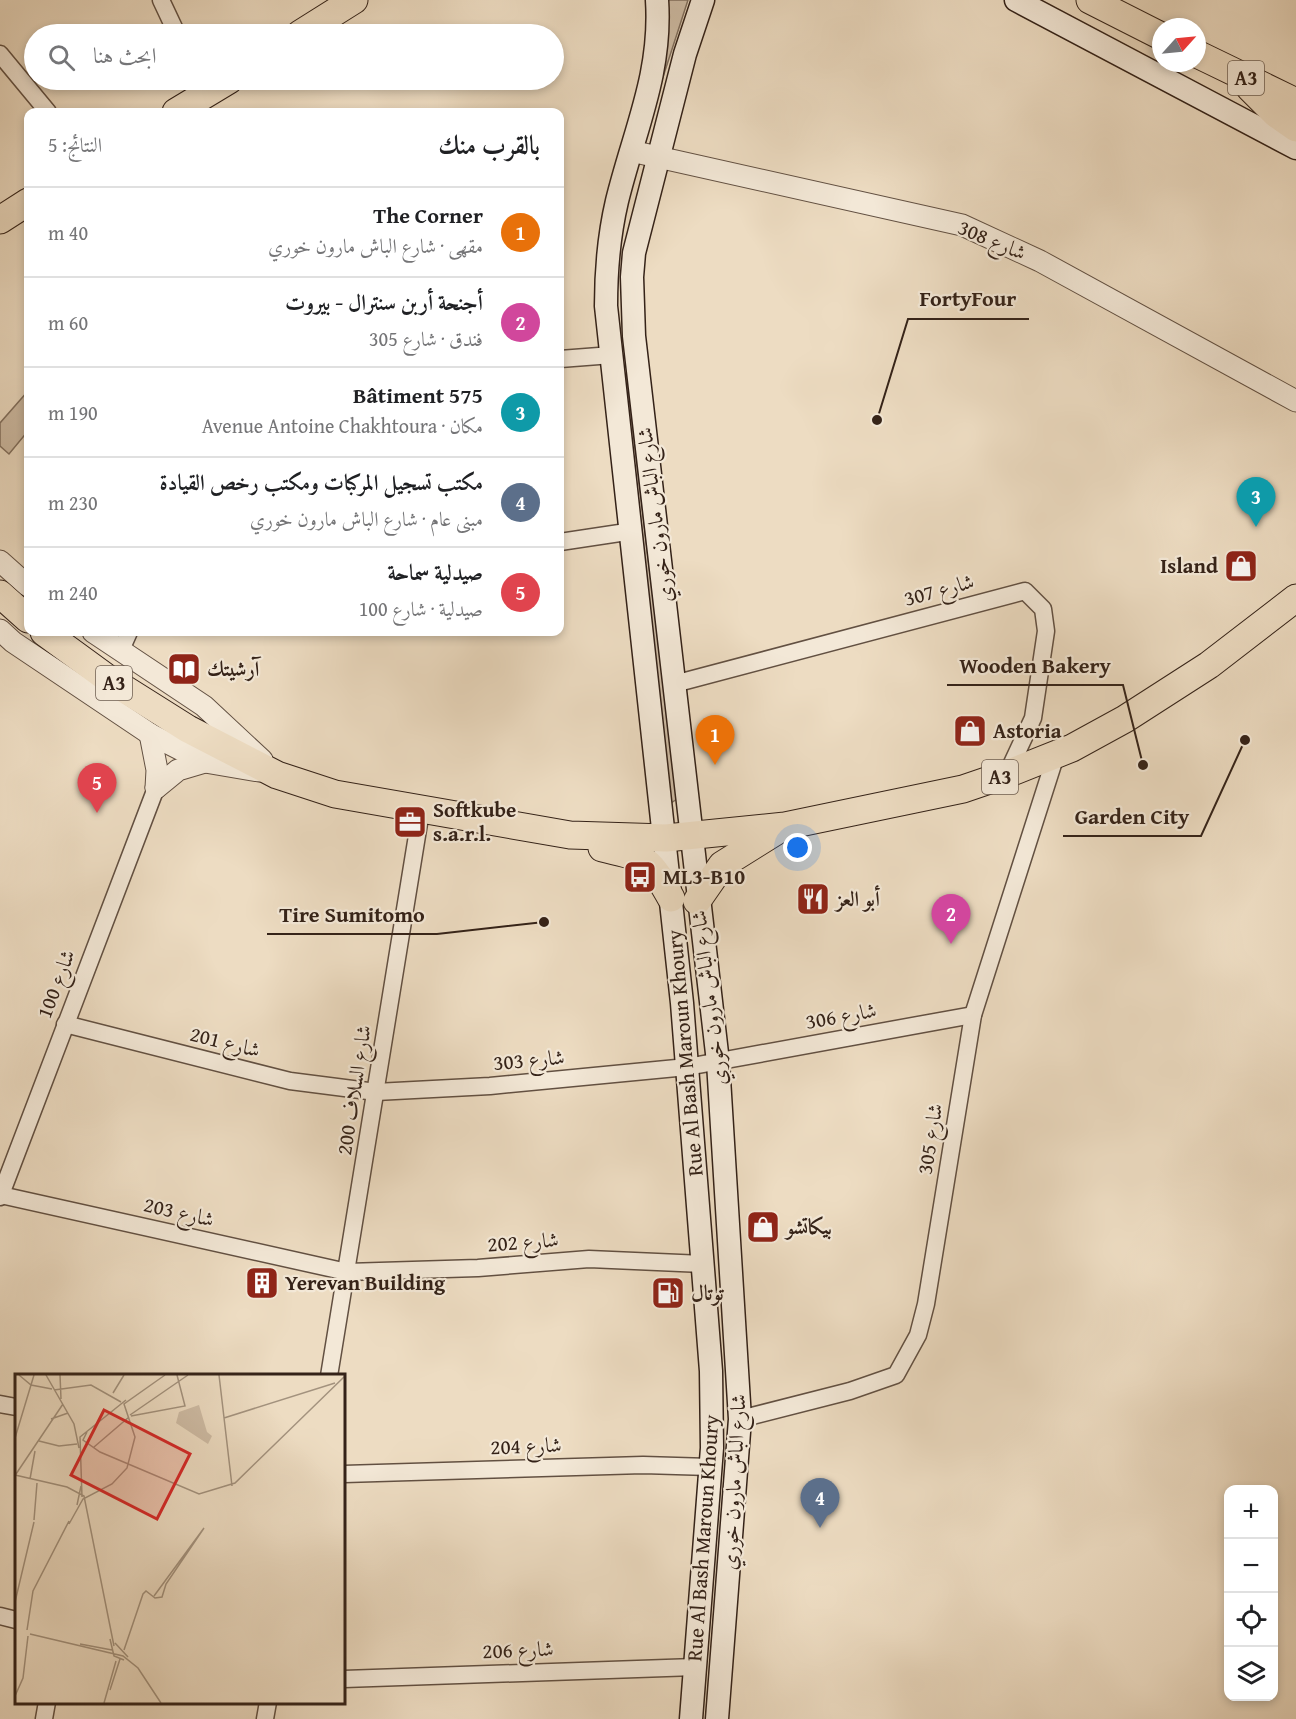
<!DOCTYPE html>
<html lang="ar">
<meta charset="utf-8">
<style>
:root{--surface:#fff;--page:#f2f2f2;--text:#202124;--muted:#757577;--line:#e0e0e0;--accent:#8f2418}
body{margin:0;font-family:"Gentium Book Plus",Amiri,serif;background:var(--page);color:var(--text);direction:rtl}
.controls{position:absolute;right:18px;bottom:18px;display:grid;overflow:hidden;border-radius:12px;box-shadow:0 3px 9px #0003}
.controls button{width:54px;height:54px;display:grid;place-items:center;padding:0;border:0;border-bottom:2px solid var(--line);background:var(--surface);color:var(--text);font:30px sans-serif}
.compass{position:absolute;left:1152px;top:18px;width:54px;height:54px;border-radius:50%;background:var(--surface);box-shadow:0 3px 9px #0003;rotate:63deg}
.you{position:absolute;left:798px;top:848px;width:21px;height:21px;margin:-15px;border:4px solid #fff;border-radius:50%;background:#1a73e8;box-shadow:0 0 0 9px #1a73e833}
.badge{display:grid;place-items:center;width:39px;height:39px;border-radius:50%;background:var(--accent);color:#fff;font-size:20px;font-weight:700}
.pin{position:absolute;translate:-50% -50px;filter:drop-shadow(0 2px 3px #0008)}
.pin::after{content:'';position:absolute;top:32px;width:21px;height:18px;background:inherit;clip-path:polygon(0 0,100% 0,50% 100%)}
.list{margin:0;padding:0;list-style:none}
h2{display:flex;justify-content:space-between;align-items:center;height:78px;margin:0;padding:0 24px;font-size:26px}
h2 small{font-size:20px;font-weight:400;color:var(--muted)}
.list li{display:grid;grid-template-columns:39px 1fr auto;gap:18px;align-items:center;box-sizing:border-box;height:90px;padding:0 24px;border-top:2px solid var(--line)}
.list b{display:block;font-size:22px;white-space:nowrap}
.list p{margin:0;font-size:20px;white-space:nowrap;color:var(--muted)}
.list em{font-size:20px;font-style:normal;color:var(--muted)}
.icon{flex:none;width:33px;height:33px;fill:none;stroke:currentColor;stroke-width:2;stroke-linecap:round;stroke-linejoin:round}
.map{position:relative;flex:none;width:1296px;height:1719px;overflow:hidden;direction:ltr}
.search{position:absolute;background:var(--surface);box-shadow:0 3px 9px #0003;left:24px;top:24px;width:540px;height:66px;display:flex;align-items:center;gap:15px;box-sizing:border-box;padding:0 21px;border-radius:33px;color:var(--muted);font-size:22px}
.panel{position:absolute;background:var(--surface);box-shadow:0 3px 9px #0003;left:24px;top:108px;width:540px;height:528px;border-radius:12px;direction:rtl}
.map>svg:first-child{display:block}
.green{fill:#cebca5;stroke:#816f5e;stroke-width:1.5}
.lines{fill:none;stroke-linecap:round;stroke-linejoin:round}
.minor-casing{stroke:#625042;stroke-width:19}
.tertiary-casing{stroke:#625042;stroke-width:23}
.secondary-casing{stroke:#342218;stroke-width:25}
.trunk-casing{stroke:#342218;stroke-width:29}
.minor{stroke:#f3e8d7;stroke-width:16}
.tertiary{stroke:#f3e8d7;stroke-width:21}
.secondary{stroke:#f3e8d7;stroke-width:22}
.trunk{stroke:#eddcc2;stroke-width:27}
.labels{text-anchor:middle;stroke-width:4.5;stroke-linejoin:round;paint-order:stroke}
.shield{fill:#f3e8d7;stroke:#6d5d51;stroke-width:1.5}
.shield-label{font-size:20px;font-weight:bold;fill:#342218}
.street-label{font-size:21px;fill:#342218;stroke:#f3e8d7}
.poi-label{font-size:21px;font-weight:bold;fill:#342218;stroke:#f3e8d7;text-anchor:start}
.inset-road{fill:none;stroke:#a3927e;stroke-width:1.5}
.view{fill:#d62828;fill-opacity:0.15;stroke:#d62828;stroke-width:3}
.inset-edge{fill:none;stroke:#342218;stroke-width:3}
.leader{fill:none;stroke:#342218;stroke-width:2}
.callout-dot{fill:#342218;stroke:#f3e8d7;stroke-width:2}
.callout-label{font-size:22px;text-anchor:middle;font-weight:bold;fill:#342218;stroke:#f3e8d7;stroke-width:4.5;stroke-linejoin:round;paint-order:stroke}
</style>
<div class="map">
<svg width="1296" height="1719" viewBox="0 0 1296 1719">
<rect width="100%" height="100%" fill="#eddcc2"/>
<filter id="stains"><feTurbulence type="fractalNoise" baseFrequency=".00333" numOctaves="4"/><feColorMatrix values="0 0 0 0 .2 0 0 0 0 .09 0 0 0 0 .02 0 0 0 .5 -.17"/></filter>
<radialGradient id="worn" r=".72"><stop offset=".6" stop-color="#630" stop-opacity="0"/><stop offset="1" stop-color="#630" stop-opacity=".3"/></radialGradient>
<g class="green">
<polygon points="667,0 688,0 651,114"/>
<polygon points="626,373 677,799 671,803 615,384"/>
<polygon points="28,391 28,431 9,454 0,446 0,423"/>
</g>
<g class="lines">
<defs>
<g id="minor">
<polyline points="161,0 177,34"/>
<polyline points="0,54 48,112"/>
<polyline points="560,359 612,355"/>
<polyline points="560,542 633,531"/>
<polyline points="121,650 129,632"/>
<polyline points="674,684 1025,591 1043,609 1046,631 1033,718 1007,774"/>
<polyline points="65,1024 290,1081 376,1092 490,1086 687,1067 973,1015"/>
<polyline points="1,1195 347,1272 478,1268 589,1259 703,1264"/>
<polyline points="0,1197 156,788"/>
<polyline points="329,1376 421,811"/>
<polyline points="0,1404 16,1407"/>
<polyline points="740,1419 850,1391 896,1375 918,1335 926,1304 973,1015 1056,755"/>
<polyline points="344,1474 643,1465 710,1467"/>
<polyline points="0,1616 16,1620"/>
<polyline points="344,1679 695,1667"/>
<polyline points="44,1719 47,1702"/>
<polyline points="265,1719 268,1702"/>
</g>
<g id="tertiary">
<polyline points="631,151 962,225 1040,261 1296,401"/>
<polyline points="0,561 28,586"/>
<polyline points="0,630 13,642 150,734 205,762 259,771"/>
<polyline points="93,632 204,706 262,760"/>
<polyline points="150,734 157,770 156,788"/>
<polyline points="156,788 178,770 205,762"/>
</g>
<g id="secondary">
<path d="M 657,0 C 662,74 634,131 617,201 C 609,235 606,271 606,306 L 682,1003 L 711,1371 L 712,1448 L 691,1719"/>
<polyline points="703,0 685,54 634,253 632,277 634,336 718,1062 740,1419 717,1719"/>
<polyline points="1016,0 1296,148"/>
</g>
<g id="trunk">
<polyline points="1090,0 1161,36"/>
<polyline points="300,34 354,0"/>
<polyline points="1197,54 1296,102"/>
<polyline points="1250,88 1276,114 1296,128"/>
<polyline points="176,112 229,80"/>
<polyline points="0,220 28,202"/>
<polyline points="0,594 28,619"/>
<polyline points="44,632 107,678 188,729 277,775 335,794 570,835 666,838 785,826 963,789 1007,774 1072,748 1125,719 1209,665 1296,598"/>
<path d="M 602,848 C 647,859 647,855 671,898"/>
<polyline points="697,901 722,865 778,830"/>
</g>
</defs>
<use href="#minor" class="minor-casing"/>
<use href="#tertiary" class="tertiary-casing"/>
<use href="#secondary" class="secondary-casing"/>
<use href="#trunk" class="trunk-casing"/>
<use href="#minor" class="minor"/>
<use href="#tertiary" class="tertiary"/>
<use href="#secondary" class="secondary"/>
<use href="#trunk" class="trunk"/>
</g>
<defs>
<symbol id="shop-square" viewBox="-11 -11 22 22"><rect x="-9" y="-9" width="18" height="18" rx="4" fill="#8f2418" stroke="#f3e8d7"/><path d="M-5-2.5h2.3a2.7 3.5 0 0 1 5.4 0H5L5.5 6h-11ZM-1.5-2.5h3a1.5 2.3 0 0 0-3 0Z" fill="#fff"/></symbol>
<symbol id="library-square" viewBox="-11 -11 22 22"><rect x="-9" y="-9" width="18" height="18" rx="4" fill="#8f2418" stroke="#f3e8d7"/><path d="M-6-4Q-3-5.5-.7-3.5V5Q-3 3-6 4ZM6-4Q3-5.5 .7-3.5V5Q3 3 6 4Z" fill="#fff"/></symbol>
<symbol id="office-square" viewBox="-11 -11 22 22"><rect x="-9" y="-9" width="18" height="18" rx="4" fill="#8f2418" stroke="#f3e8d7"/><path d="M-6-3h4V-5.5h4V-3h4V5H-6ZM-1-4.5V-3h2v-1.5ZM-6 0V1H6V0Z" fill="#fff"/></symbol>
<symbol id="bus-square" viewBox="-11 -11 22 22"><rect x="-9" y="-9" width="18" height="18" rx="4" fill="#8f2418" stroke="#f3e8d7"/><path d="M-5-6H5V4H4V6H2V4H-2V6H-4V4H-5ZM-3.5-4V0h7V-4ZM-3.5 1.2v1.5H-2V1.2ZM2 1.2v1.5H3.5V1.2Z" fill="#fff"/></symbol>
<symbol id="restaurant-square" viewBox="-11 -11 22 22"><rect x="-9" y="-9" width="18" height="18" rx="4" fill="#8f2418" stroke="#f3e8d7"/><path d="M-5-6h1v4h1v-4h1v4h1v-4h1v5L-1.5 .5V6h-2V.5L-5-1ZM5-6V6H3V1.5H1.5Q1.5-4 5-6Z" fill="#fff"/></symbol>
<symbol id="building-square" viewBox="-11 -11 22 22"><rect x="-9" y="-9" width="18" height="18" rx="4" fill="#8f2418" stroke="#f3e8d7"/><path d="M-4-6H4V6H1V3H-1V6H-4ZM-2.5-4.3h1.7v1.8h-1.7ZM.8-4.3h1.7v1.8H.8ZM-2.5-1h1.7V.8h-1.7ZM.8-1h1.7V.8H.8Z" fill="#fff"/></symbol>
<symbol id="fuel-square" viewBox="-11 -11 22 22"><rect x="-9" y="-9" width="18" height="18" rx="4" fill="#8f2418" stroke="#f3e8d7"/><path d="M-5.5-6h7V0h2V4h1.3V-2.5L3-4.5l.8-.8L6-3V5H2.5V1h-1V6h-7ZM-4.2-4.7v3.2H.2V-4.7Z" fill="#fff"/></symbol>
</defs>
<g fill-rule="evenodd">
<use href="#shop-square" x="1222" y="547" width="38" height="38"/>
<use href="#library-square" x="165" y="650" width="38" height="38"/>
<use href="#shop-square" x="951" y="712" width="38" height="38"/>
<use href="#office-square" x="391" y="803" width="38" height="38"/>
<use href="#bus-square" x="621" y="858" width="38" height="38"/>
<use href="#restaurant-square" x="794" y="880" width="38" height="38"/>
<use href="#shop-square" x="744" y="1208" width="38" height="38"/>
<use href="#building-square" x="243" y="1264" width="38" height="38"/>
<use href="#fuel-square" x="649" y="1274" width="38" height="38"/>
</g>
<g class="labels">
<g class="shield">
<rect x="1228" y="61" width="36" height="34" rx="4.5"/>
<rect x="96" y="666" width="36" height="34" rx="4.5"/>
<rect x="982" y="760" width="36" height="34" rx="4.5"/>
</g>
<g class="shield-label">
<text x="1246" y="85">A3</text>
<text x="114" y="690">A3</text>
<text x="1000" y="784">A3</text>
</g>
<g class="street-label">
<text transform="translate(992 240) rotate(23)" y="7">شارع 308</text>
<text transform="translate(655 515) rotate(-97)" y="7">شارع الباش مارون خوري</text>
<text transform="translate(939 590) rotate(-15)" y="7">شارع 307</text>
<text transform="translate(56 984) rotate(-69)" y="7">شارع 100</text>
<text transform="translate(709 998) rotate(-97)" y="7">شارع الباش مارون خوري</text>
<text transform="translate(841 1016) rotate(-10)" y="7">شارع 306</text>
<text transform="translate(225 1042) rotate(14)" y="7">شارع 201</text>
<text transform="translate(685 1053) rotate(-95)" y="7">Rue Al Bash Maroun Khoury</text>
<text transform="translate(529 1060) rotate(-5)" y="7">شارع 303</text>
<text transform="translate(354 1090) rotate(-81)" y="7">200 شارع السلاف</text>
<text transform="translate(930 1139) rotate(-81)" y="7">شارع 305</text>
<text transform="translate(179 1212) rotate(13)" y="7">شارع 203</text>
<text transform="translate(523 1242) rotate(-4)" y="7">شارع 202</text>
<text transform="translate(526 1446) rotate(-2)" y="7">شارع 204</text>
<text transform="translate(734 1482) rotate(-87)" y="7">شارع الباش مارون خوري</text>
<text transform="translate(703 1538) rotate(-86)" y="7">Rue Al Bash Maroun Khoury</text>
<text transform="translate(518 1650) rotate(-2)" y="7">شارع 206</text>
</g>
<g class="poi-label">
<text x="1218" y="573" text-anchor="end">Island</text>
<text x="207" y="676">آرشيتك</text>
<text x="993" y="738">Astoria</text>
<text x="433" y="817">Softkube<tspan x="433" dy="24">s.a.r.l.</tspan></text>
<text x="663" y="884">ML3-B10</text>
<text x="836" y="906">أبو العز</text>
<text x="786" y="1234">بيكاتشو</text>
<text x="285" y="1290">Yerevan Building</text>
<text x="691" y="1300">توتال</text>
</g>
</g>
<g transform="translate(15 1374)">
<rect width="330" height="330" fill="#eddcc2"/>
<path d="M 184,31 L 192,58 L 197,62 L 193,70 L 161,49 L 164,38 Z" fill="#cebca5"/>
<path class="inset-road" d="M 4,1 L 16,11 L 37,15M 31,1 L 59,50 L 64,74M 45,1 L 46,25M 204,1 L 217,112M 39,16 L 76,11 L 106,28M 98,19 L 109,1M 115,41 L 173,1M 116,42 L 170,32 L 162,1M 209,44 L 320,9M 36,45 L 53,39M 72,58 L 68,66 L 85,78 L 184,120 L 220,109 L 330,2M 0,64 L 19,1M 24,67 L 44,72 L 62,70M 79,73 L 114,43M 1,100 L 48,30M 0,101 L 52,113 L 69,122 L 99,272M 15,105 L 20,77M 67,123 L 65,63 L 111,26M 62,131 L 66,112M 19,146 L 22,109M 54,150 L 68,125 L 97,110 L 112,94 L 120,63 L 109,30 L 150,1M 0,228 L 19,148M 12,256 L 18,217 L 54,147M 15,260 L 108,282 L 123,294 L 146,329M 95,265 L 99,282 L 109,286M 100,269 L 113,283M 65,270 L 97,276M 109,276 L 128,220 L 131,217 L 140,224 L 147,223 L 151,210 L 189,154 L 139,222M 95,316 L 105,285M 0,322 L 8,304 L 13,262M 89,329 L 101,287"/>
<path class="view" d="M 89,36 L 175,80 L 142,145 L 56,101 Z"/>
<rect width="330" height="330" class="inset-edge"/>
</g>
<path class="leader" d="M877 420L908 319H1029M1143 765L1123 685H947M1245 740L1201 836H1063M544 922L437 934H267"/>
<g class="callout-dot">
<circle cx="877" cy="420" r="6"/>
<circle cx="1143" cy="765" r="6"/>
<circle cx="1245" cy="740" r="6"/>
<circle cx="544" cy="922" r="6"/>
</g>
<g class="callout-label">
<text x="968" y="306">FortyFour</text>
<text x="1035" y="673">Wooden Bakery</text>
<text x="1132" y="824">Garden City</text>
<text x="352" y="922">Tire Sumitomo</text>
</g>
<rect width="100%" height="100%" filter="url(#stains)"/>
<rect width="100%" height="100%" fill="url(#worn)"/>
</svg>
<div class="controls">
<button>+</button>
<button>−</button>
<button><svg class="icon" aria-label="locate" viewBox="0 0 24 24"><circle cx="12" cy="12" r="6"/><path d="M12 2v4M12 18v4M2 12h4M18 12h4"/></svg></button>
<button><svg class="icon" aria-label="layers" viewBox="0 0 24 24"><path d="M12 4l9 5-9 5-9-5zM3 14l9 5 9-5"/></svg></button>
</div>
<svg class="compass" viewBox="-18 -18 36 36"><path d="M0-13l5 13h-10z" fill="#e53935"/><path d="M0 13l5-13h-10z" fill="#757577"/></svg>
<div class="you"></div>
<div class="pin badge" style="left:715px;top:765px;background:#e8710a">1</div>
<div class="pin badge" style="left:951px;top:944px;background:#d1479c">2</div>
<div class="pin badge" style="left:1256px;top:527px;background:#0f9aa8">3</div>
<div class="pin badge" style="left:820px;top:1528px;background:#5c6f8a">4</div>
<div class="pin badge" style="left:97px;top:813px;background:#e0444e">5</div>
<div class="search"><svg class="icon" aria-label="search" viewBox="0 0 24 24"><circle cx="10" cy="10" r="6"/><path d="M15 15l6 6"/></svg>ابحث هنا</div>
<section class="panel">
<h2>بالقرب منك<small>النتائج: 5</small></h2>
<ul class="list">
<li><span class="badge" style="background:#e8710a">1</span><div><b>The Corner</b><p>مقهى · شارع الباش مارون خوري</p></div><em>40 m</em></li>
<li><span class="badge" style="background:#d1479c">2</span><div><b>أجنحة أربن سنترال - بيروت</b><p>فندق · شارع 305</p></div><em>60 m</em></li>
<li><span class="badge" style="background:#0f9aa8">3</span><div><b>Bâtiment 575</b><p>مكان · Avenue Antoine Chakhtoura</p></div><em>190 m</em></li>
<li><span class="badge" style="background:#5c6f8a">4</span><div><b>مكتب تسجيل المركبات ومكتب رخص القيادة</b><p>مبنى عام · شارع الباش مارون خوري</p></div><em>230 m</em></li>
<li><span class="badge" style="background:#e0444e">5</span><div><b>صيدلية سماحة</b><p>صيدلية · شارع 100</p></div><em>240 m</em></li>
</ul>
</section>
</div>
